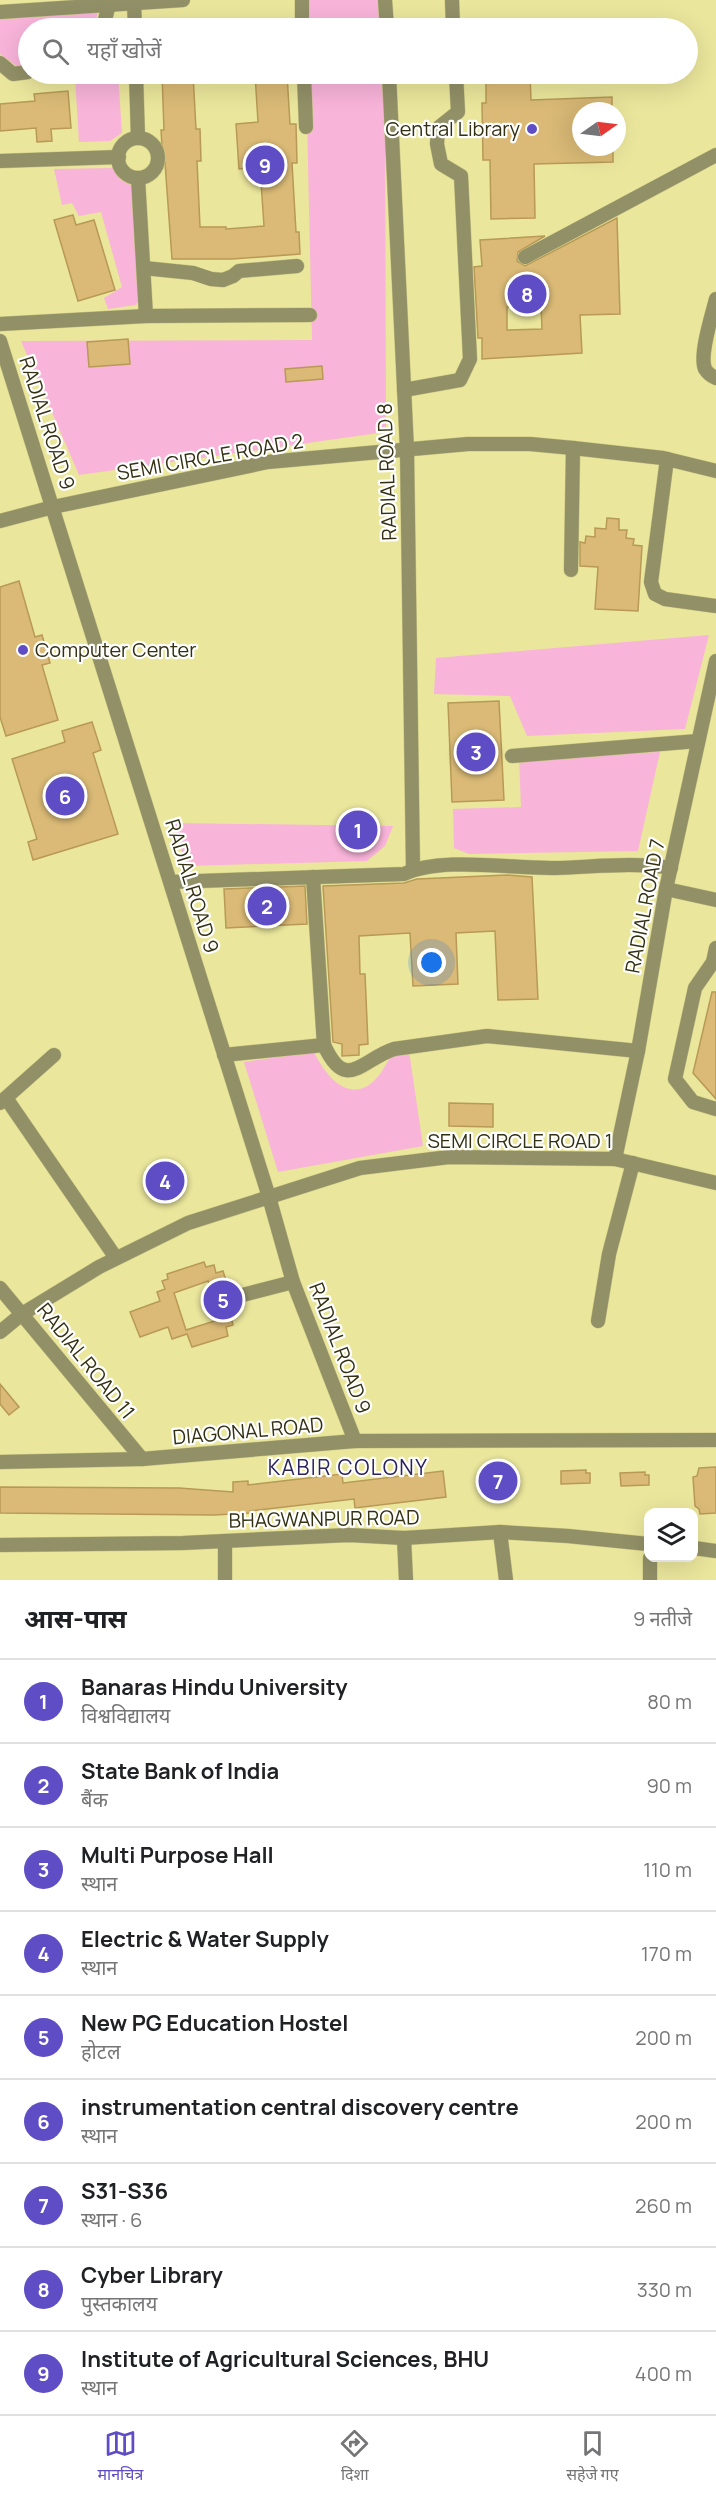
<!DOCTYPE html>
<html lang="hi">
<meta charset="utf-8">
<style>
:root{--surface:#fff;--page:#f6f6f6;--text:#202124;--muted:#757577;--line:#e0e0e0;--accent:#5f4dc5}
body{margin:0;font-family:Manrope,"Noto Sans Devanagari",sans-serif;background:var(--page);color:var(--text)}
.controls{position:absolute;right:18px;bottom:18px;display:grid;overflow:hidden;border-radius:12px;box-shadow:0 6px 24px #0002}
.controls button{width:54px;height:54px;display:grid;place-items:center;padding:0;border:0;border-bottom:2px solid var(--line);background:var(--surface);color:var(--text);font:30px sans-serif}
.compass{position:absolute;left:572px;top:102px;width:54px;height:54px;border-radius:50%;background:var(--surface);box-shadow:0 6px 24px #0002;rotate:76deg}
.you{position:absolute;left:432px;top:963px;width:21px;height:21px;margin:-15px;border:4px solid #fff;border-radius:50%;background:#1a73e8;box-shadow:0 0 0 9px #1a73e833}
.badge{display:grid;place-items:center;width:39px;height:39px;border-radius:50%;background:var(--accent);color:#fff;font-size:20px;font-weight:700}
.pin{position:absolute;translate:-50% -50%;border:3px solid #fff;box-shadow:0 2px 6px #0006}
.list{margin:0;padding:0;list-style:none}
h2{display:flex;justify-content:space-between;align-items:center;height:78px;margin:0;padding:0 24px;font-size:26px}
h2 small{font-size:20px;font-weight:400;color:var(--muted)}
.list li{display:grid;grid-template-columns:39px 1fr auto;gap:18px;align-items:center;box-sizing:border-box;height:84px;padding:0 24px;border-top:2px solid var(--line)}
.list b{display:block;font-size:22px;white-space:nowrap}
.list p{margin:0;font-size:20px;white-space:nowrap;color:var(--muted)}
.list em{font-size:20px;font-style:normal;color:var(--muted)}
.icon{flex:none;width:33px;height:33px;fill:none;stroke:currentColor;stroke-width:2;stroke-linecap:round;stroke-linejoin:round}
.map{position:relative;flex:none;width:716px;height:1580px;overflow:hidden}
.search{position:absolute;background:var(--surface);box-shadow:0 6px 24px #0002;left:18px;right:18px;top:18px;height:66px;display:flex;align-items:center;gap:15px;box-sizing:border-box;padding:0 21px;border-radius:33px;color:var(--muted);font-size:22px}
.sheet{height:834px;background:var(--surface)}
nav{display:flex;justify-content:space-around;align-items:center;box-sizing:border-box;height:84px;border-top:2px solid var(--line);background:var(--surface);font-size:16px;color:var(--muted)}
nav a{display:grid;justify-items:center;gap:3px}
nav .on{color:var(--accent)}
.map>svg:first-child{display:block}
.green{fill:#f8b4d9}
.building{fill:#daba76;stroke:#b89956;stroke-width:1.5;fill-rule:evenodd}
.lines{fill:none;stroke-linecap:round;stroke-linejoin:round}
.minor-casing{stroke:#c9c583;stroke-width:15}
.minor{stroke:#929067;stroke-width:14}
.poi-dot{fill:#5f4dc5;stroke:#fff;stroke-width:2}
.labels{text-anchor:middle;stroke-width:4.5;stroke-linejoin:round;paint-order:stroke}
.poi-label{font-size:20px;fill:#343113;stroke:#fff;text-anchor:end}
.street-label{font-size:20px;fill:#343113;stroke:#fff}
.neighbourhood-label{font-size:21px;letter-spacing:1.5px;fill:#2b235e;stroke:#fff}
</style>
<div class="map">
<svg width="716" height="1580" viewBox="0 0 716 1580">
<rect width="100%" height="100%" fill="#eae69c"/>
<g class="green">
<polygon points="304,0 384,0 384,28 305,28"/>
<polygon points="98,11 94,28 28,28 28,62 18,67 0,54 0,19"/>
<polygon points="79,74 118,74 122,133 110,141 79,142 75,78"/>
<polygon points="306,74 385,74 386,432 79,475 21,341 312,340"/>
<polygon points="115,168 121,180 132,186 139,299 136,305 108,309 104,298 122,287 101,212 79,216 72,203 62,205 54,169"/>
<polygon points="709,635 685,729 527,736 510,696 434,694 436,658"/>
<polygon points="660,752 638,851 469,854 454,848 453,809 521,807 519,757"/>
<polygon points="172,823 393,826 385,846 367,861 187,866"/>
<path d="M 409,1051 L 423,1146 L 278,1172 L 244,1062 L 314,1052 C 323,1071 344,1101 369,1085 C 379,1079 386,1064 392,1054 Z"/>
</g>
<g class="building">
<polygon points="162,74 193,74 196,129 200,129 201,161 197,161 200,227 226,227 226,229 264,226 260,167 239,169 236,124 258,122 255,74 287,74 290,124 296,124 297,163 292,163 296,232 299,232 300,254 232,259 172,259 165,163 163,163 161,130 164,130"/>
<polygon points="486,74 530,74 531,100 612,97 612,111 581,111 581,147 613,147 613,162 534,164 535,218 491,219 490,160 483,160 482,103 486,103"/>
<polygon points="68,91 71,128 51,129 52,141 37,142 36,128 0,131 0,104 35,101 34,94"/>
<polygon points="73,215 76,225 94,220 115,290 78,301 54,220"/>
<path d="M 617,218 L 620,314 L 580,315 L 582,353 L 482,359 L 482,338 L 478,338 L 474,267 L 482,266 L 480,240 L 545,236 L 518,252 L 517,261 L 525,266 ZM 541,306 L 542,329 L 507,330 L 507,307 Z"/>
<polygon points="128,339 130,364 89,367 87,342"/>
<polygon points="322,366 323,379 286,382 285,369"/>
<polygon points="607,518 619,519 619,530 627,530 626,538 634,539 633,545 642,546 638,611 595,609 598,567 580,566 580,542 585,543 586,536 595,537 595,528 606,529"/>
<polygon points="19,581 35,637 42,635 50,663 42,665 58,720 6,736 0,717 0,587"/>
<polygon points="499,701 504,800 452,802 448,703"/>
<polygon points="92,722 101,750 93,753 118,834 33,860 28,842 37,839 12,759 65,742 62,731"/>
<polygon points="507,875 532,877 538,999 498,1000 495,931 456,933 458,984 413,986 410,933 359,936 360,974 365,974 368,1044 359,1045 359,1055 342,1056 342,1044 333,1042 323,886 404,883 417,879"/>
<polygon points="305,886 307,924 226,928 224,889"/>
<polygon points="712,992 716,992 716,1099 693,1073"/>
<polygon points="449,1103 493,1104 493,1127 449,1126"/>
<polygon points="173,1161 183,1192 156,1200 146,1170"/>
<path d="M 204,1262 L 206,1267 L 214,1265 L 216,1273 L 223,1271 L 229,1290 L 226,1300 L 234,1306 L 237,1315 L 231,1317 L 233,1325 L 226,1327 L 228,1336 L 192,1347 L 187,1334 L 172,1339 L 168,1327 L 140,1337 L 130,1312 L 160,1301 L 157,1292 L 165,1289 L 162,1281 L 168,1279 L 167,1274 ZM 208,1281 L 221,1319 L 186,1330 L 174,1293 Z"/>
<polygon points="0,1384 19,1407 9,1415 0,1404"/>
<polygon points="716,1467 716,1513 700,1514 699,1509 695,1506 693,1477 697,1476 699,1468"/>
<polygon points="586,1470 586,1473 590,1473 590,1483 561,1484 561,1471"/>
<polygon points="443,1471 446,1497 355,1508 354,1499 250,1511 250,1513 214,1515 0,1513 0,1487 179,1488 233,1492 233,1482 248,1481 248,1485 342,1474 343,1483"/>
<polygon points="645,1472 645,1475 649,1475 649,1485 621,1486 620,1473"/>
<polygon points="507,1474 509,1487 483,1488 482,1475"/>
</g>
<g class="lines">
<defs>
<g id="minor">
<polyline points="302,0 302,28"/>
<polyline points="385,0 387,28"/>
<polyline points="452,0 453,28"/>
<polyline points="134,2 135,28"/>
<polyline points="0,12 183,0"/>
<polyline points="103,28 109,4"/>
<polyline points="0,63 13,74 28,72"/>
<polyline points="136,74 138,138"/>
<polyline points="304,74 306,127"/>
<polyline points="389,74 407,450 413,869"/>
<circle cx="138" cy="158" r="20"/>
<polyline points="0,161 119,157"/>
<polyline points="138,178 146,316"/>
<polyline points="525,257 716,155"/>
<polyline points="144,268 193,273 211,279 223,280 233,276 239,271 297,266"/>
<path d="M 716,299 C 712,315 699,355 705,369 C 708,374 711,376 716,378"/>
<polyline points="0,324 146,316 310,315"/>
<polyline points="0,341 269,1197 293,1282 355,1441"/>
<polyline points="404,390 460,380 470,359 461,176 441,164 437,144 438,128 458,112 456,74"/>
<polyline points="667,459 651,582 655,594 665,599 716,606"/>
<polyline points="0,521 53,507 268,462 468,444 530,444 573,448 663,458 716,471"/>
<polyline points="571,570 573,448"/>
<polyline points="512,756 698,741"/>
<polyline points="313,877 324,1045"/>
<path d="M 171,882 L 404,874 C 443,856 511,869 555,868 C 594,867 633,862 671,868"/>
<polyline points="666,889 716,900"/>
<polyline points="716,948 713,962 695,988 675,1079 693,1102 716,1109"/>
<path d="M 224,1055 L 324,1045 C 346,1093 361,1060 394,1049 L 487,1036 L 638,1051"/>
<polyline points="6,1098 116,1258"/>
<polyline points="0,1103 54,1055"/>
<polyline points="615,1159 638,1051 666,889 716,661"/>
<polyline points="0,1288 142,1459"/>
<polyline points="235,1297 293,1282"/>
<polyline points="598,1321 609,1254 633,1163"/>
<polyline points="0,1332 22,1314 99,1267 188,1223 360,1168 449,1157 615,1159 716,1183"/>
<polyline points="0,1462 142,1459 355,1441 716,1440"/>
<polyline points="500,1532 506,1580"/>
<polyline points="404,1538 406,1580"/>
<polyline points="225,1541 225,1580"/>
<polyline points="0,1545 183,1543 349,1535 404,1538 500,1532 568,1536 648,1544"/>
<polyline points="694,1548 716,1551"/>
<polyline points="650,1580 650,1558"/>
</g>
</defs>
<use href="#minor" class="minor-casing"/>
<use href="#minor" class="minor"/>
</g>
<g class="poi-dot">
<circle cx="532" cy="129" r="6"/>
<circle cx="23" cy="650" r="6"/>
</g>
<g class="labels">
<g class="poi-label">
<text x="520" y="136">Central Library</text>
<text x="35" y="657" text-anchor="start">Computer Center</text>
</g>
<g class="street-label">
<text transform="translate(47 423) rotate(72)" y="7">RADIAL ROAD 9</text>
<text transform="translate(210 457) rotate(-10)" y="7">SEMI CIRCLE ROAD 2</text>
<text transform="translate(387 472) rotate(-92)" y="7">RADIAL ROAD 8</text>
<text transform="translate(192 886) rotate(73)" y="7">RADIAL ROAD 9</text>
<text transform="translate(645 906) rotate(-79)" y="7">RADIAL ROAD 7</text>
<text x="520" y="1148">SEMI CIRCLE ROAD 1</text>
<text transform="translate(340 1348) rotate(69)" y="7">RADIAL ROAD 9</text>
<text transform="translate(86 1361) rotate(51)" y="7">RADIAL ROAD 11</text>
<text transform="translate(248 1431) rotate(-5)" y="7">DIAGONAL ROAD</text>
<text transform="translate(324 1519) rotate(-1)" y="7">BHAGWANPUR ROAD</text>
</g>
<g class="neighbourhood-label">
<text x="348" y="1475">KABIR COLONY</text>
</g>
</g>
</svg>
<div class="controls">
<button><svg class="icon" aria-label="layers" viewBox="0 0 24 24"><path d="M12 4l9 5-9 5-9-5zM3 14l9 5 9-5"/></svg></button>
</div>
<svg class="compass" viewBox="-18 -18 36 36"><path d="M0-13l5 13h-10z" fill="#e53935"/><path d="M0 13l5-13h-10z" fill="#757577"/></svg>
<div class="you"></div>
<div class="pin badge" style="left:358px;top:830px">1</div>
<div class="pin badge" style="left:267px;top:906px">2</div>
<div class="pin badge" style="left:476px;top:752px">3</div>
<div class="pin badge" style="left:165px;top:1181px">4</div>
<div class="pin badge" style="left:223px;top:1300px">5</div>
<div class="pin badge" style="left:65px;top:796px">6</div>
<div class="pin badge" style="left:498px;top:1481px">7</div>
<div class="pin badge" style="left:527px;top:294px">8</div>
<div class="pin badge" style="left:265px;top:165px">9</div>
<div class="search"><svg class="icon" aria-label="search" viewBox="0 0 24 24"><circle cx="10" cy="10" r="6"/><path d="M15 15l6 6"/></svg>यहाँ खोजें</div>
</div>
<section class="sheet">
<h2>आस-पास<small>9 नतीजे</small></h2>
<ul class="list">
<li><span class="badge">1</span><div><b>Banaras Hindu University</b><p>विश्वविद्यालय</p></div><em>80 m</em></li>
<li><span class="badge">2</span><div><b>State Bank of India</b><p>बैंक</p></div><em>90 m</em></li>
<li><span class="badge">3</span><div><b>Multi Purpose Hall</b><p>स्थान</p></div><em>110 m</em></li>
<li><span class="badge">4</span><div><b>Electric &amp; Water Supply</b><p>स्थान</p></div><em>170 m</em></li>
<li><span class="badge">5</span><div><b>New PG Education Hostel</b><p>होटल</p></div><em>200 m</em></li>
<li><span class="badge">6</span><div><b>instrumentation central discovery centre</b><p>स्थान</p></div><em>200 m</em></li>
<li><span class="badge">7</span><div><b>S31-S36</b><p>स्थान · 6</p></div><em>260 m</em></li>
<li><span class="badge">8</span><div><b>Cyber Library</b><p>पुस्तकालय</p></div><em>330 m</em></li>
<li><span class="badge">9</span><div><b>Institute of Agricultural Sciences, BHU</b><p>स्थान</p></div><em>400 m</em></li>
</ul>
</section>
<nav>
<a class="on"><svg class="icon" aria-label="map" viewBox="0 0 24 24"><path d="M3 6l6-2 6 2 6-2v14l-6 2-6-2-6 2zM9 4v14M15 6v14"/></svg>मानचित्र</a>
<a><svg class="icon" aria-label="directions" viewBox="0 0 24 24"><path d="M12 3l9 9-9 9-9-9zM9 14v-3h6M13 9l2 2-2 2"/></svg>दिशा</a>
<a><svg class="icon" aria-label="saved" viewBox="0 0 24 24"><path d="M7 4h10v16l-5-4-5 4z"/></svg>सहेजे गए</a>
</nav>
